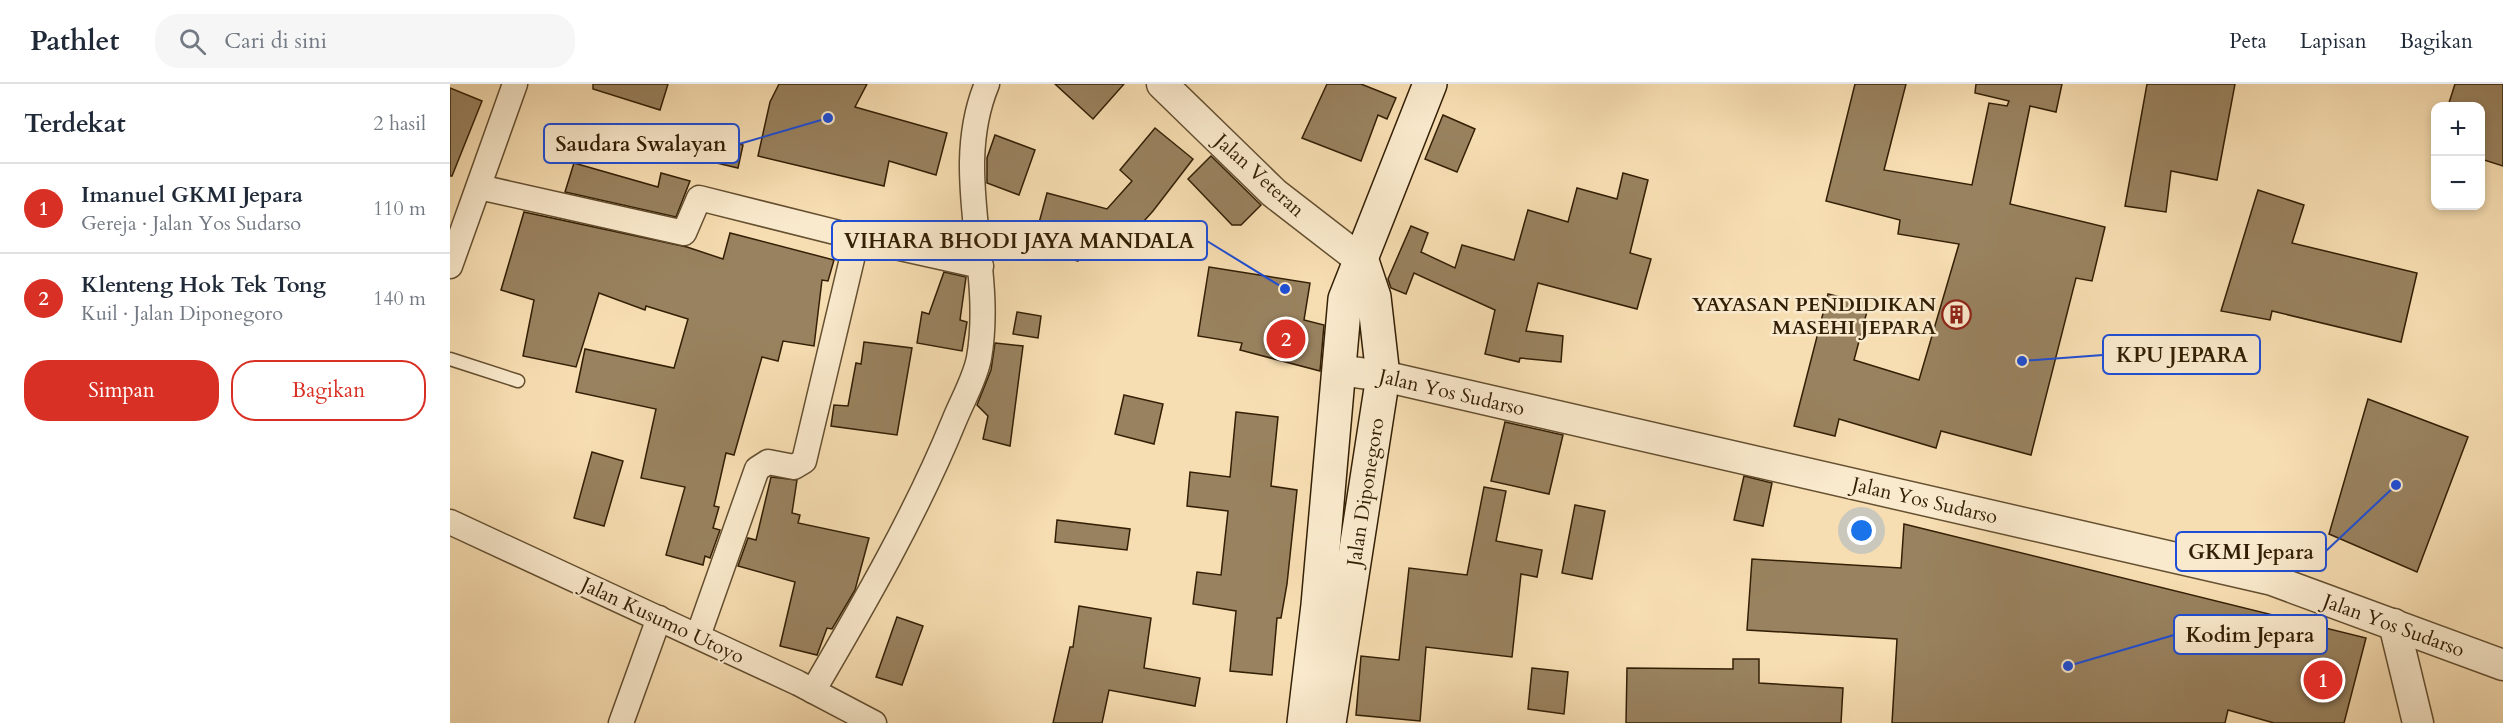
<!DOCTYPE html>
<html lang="id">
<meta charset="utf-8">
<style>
:root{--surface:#fff;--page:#f6f6f7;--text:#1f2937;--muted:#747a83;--line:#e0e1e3;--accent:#d93025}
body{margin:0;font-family:Cardo,serif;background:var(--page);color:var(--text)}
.controls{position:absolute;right:18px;top:18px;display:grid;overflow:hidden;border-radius:12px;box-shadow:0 3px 9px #0003}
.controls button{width:54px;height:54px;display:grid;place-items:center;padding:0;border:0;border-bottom:2px solid var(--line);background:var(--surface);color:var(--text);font:30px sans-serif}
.you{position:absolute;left:1412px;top:447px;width:21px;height:21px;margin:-15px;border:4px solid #fff;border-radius:50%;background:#1a73e8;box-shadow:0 0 0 9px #1a73e833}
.badge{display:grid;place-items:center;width:39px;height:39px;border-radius:50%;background:var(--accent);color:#fff;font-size:20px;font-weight:700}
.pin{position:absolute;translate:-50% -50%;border:3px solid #fff;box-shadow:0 2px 6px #0006}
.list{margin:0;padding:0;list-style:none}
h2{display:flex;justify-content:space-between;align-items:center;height:78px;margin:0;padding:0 24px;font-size:26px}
h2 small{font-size:20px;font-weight:400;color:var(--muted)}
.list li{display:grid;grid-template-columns:39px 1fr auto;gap:18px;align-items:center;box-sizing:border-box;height:90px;padding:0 24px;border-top:2px solid var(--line)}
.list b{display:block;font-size:22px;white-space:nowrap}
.list p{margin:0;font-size:20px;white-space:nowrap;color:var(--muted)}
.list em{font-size:20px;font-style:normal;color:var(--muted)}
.actions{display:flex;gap:12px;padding:18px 24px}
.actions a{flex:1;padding:14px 0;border:2px solid var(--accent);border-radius:24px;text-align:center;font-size:21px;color:var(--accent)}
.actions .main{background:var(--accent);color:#fff}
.icon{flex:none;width:33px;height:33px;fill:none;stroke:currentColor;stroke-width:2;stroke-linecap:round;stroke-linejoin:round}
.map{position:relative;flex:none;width:2053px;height:639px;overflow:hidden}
header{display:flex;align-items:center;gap:36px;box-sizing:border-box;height:84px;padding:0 30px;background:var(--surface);border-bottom:2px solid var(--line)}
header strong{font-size:28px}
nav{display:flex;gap:33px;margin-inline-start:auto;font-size:21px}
.search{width:420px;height:54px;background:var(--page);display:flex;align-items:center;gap:15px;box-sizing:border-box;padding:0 21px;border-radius:24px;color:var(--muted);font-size:22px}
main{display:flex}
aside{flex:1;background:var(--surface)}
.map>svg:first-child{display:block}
.building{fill:#99825f;stroke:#331f05;stroke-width:1.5}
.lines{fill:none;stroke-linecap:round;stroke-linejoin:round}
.service-casing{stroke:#644f30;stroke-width:15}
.minor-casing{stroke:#644f30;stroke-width:27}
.tertiary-casing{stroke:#644f30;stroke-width:33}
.secondary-casing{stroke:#331f05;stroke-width:36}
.service{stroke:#faeacd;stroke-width:12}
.minor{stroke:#faeacd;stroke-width:24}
.tertiary{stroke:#faeacd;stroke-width:30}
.secondary{stroke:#faeacd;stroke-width:33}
.labels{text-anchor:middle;stroke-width:5;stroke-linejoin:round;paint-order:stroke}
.street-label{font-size:20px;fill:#331f05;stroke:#faeacd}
.poi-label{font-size:20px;font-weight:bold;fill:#331f05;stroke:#faeacd;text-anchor:end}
.leader{fill:none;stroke:#1d4ed8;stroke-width:2}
.callout-dot{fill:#1d4ed8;stroke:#faeacd;stroke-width:2}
.callout{fill:#faeacd;stroke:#1d4ed8;stroke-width:2}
.callout-label{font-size:21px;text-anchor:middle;font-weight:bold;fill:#331f05}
</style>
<header>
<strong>Pathlet</strong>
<div class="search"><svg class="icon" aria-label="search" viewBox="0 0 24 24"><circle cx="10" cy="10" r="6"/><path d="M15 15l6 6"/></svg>Cari di sini</div>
<nav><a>Peta</a><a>Lapisan</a><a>Bagikan</a></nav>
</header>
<main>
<aside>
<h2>Terdekat<small>2 hasil</small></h2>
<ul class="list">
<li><span class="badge">1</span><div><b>Imanuel GKMI Jepara</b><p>Gereja · Jalan Yos Sudarso</p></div><em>110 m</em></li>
<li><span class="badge">2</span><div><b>Klenteng Hok Tek Tong</b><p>Kuil · Jalan Diponegoro</p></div><em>140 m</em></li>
</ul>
<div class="actions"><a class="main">Simpan</a><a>Bagikan</a></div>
</aside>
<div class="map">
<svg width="2053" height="639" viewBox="0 0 2053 639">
<rect width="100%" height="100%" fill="#f7deb2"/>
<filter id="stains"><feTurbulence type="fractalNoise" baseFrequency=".00333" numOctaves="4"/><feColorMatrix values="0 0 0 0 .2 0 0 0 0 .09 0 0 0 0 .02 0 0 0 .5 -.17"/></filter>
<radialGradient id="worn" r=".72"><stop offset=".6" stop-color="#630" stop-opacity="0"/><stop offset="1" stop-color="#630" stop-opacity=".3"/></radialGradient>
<g class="building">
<polygon points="143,0 218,0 210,26 143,5"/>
<polygon points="329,0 417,0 405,23 497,49 486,91 439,77 434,102 308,72 320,18"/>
<polygon points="605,0 674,0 643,35"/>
<polygon points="877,0 911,0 946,14 937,35 928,31 911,77 852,54"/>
<polygon points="1405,0 1456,0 1434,86 1522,101 1539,19 1557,22 1559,17 1525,9 1526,0 1612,0 1606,28 1580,22 1560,120 1655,143 1642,197 1626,194 1581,371 1491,347 1486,364 1389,335 1385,352 1344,342 1378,210 1419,220 1404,276 1469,296 1509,160 1448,150 1450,136 1376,117"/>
<polygon points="1697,0 1785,0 1767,96 1721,87 1716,128 1675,122"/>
<polygon points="2005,0 2053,0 2053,82 2031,75 2031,22 1998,22"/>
<polygon points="0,4 32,17 2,92 0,92"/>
<polygon points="993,31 1025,45 1007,88 975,75"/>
<polygon points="705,44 743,75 703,127 667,167 638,140 628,177 582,165 597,109 657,125 682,97 670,86"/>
<polygon points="545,51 585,66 569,111 537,99 537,74"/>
<polygon points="263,54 293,61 288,84 258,77"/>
<polygon points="761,72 811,121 791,141 782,141 738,95"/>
<polygon points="124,79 208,103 211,89 240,97 226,133 115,108"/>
<polygon points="1173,89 1198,96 1180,169 1201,175 1187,225 1088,199 1076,247 1113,252 1111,278 1070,274 1069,278 1035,270 1045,226 964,189 956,210 941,204 938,195 961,142 978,149 971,168 1005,184 1012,161 1064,176 1078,126 1118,138 1127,104 1167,115"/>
<polygon points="1808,106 1854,121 1842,159 1967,189 1951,258 1822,227 1820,236 1771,227"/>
<polygon points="74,128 237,163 273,175 280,149 384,176 378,197 372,196 364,262 333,257 328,277 312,273 284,371 276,369 264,422 269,423 263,444 270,446 260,474 255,472 253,481 216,471 235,403 191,394 206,325 126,308 135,265 224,284 238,235 196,222 195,226 149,209 126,283 73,272 84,216 51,206"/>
<polygon points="759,183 860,199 854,236 874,241 870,287 790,266 792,259 748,252"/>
<polygon points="494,188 516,193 510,236 517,238 512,267 467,259 472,228 479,230"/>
<polygon points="567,228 591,232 588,254 563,250"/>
<polygon points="414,258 462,264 447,351 381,342 384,321 398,322 406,279 411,280"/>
<polygon points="545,259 573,262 560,362 533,355 538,332 527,321 541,286"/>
<polygon points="674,311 713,320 704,360 665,350"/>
<polygon points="1918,315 2018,353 1967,488 1879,450"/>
<polygon points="786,328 828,333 821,402 847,406 837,500 831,534 827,534 822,591 780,587 786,527 743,520 747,488 771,491 778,427 737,422 740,388 780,393"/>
<polygon points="1055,338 1113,351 1099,410 1041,397"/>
<polygon points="142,368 173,377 154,442 124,434"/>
<polygon points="1294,392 1322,399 1313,442 1284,436"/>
<polygon points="321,393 347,396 342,429 350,431 348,439 419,454 405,506 382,545 377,544 367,571 330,562 345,498 288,482 298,454 306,456"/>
<polygon points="1034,403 1056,407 1046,457 1092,466 1087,493 1071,490 1062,573 976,563 970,637 906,631 911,572 949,576 959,484 1017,491"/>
<polygon points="1125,421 1155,427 1142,495 1112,489"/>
<polygon points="607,436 680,445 677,466 605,458"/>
<polygon points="1454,440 1916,554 1894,639 1824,639 1778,626 1775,639 1442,639 1447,555 1297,546 1302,475 1451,484"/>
<polygon points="629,522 701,534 694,584 750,594 745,622 659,606 652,639 603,639 620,563 623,563"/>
<polygon points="447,533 473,542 452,601 426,593"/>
<polygon points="1283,575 1309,575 1309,599 1393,604 1391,639 1176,639 1177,584 1283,585"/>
<polygon points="1082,584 1118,588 1114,630 1078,625"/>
</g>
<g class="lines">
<defs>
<polyline id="service" points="0,275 68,297"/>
<g id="minor">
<polyline points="29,103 234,149 249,114 441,162 531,182"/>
<polyline points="0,182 65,0"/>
<polyline points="0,438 348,599 424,639"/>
<polyline points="248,552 307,385 318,378 344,383 354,377 407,154"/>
<path d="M 363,607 C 414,520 466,430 504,337 C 512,317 525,295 529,274 C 545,182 500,89 537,0"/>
<polyline points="171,639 209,534"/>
</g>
<g id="tertiary">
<polyline points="712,0 824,109 912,177"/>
<polyline points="888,286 933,292 1822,496 2053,581"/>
<polyline points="1944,540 1968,639"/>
</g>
<g id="secondary">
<polyline points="854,639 868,521 895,215 980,0"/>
<polyline points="879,639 933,292 924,213 912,177"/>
</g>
</defs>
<use href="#service" class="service-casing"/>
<use href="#minor" class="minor-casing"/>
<use href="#tertiary" class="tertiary-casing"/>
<use href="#secondary" class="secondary-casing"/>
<use href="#service" class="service"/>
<use href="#minor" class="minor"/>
<use href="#tertiary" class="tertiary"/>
<use href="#secondary" class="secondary"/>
</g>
<defs>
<symbol id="building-ring" viewBox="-11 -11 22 22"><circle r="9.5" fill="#faeacd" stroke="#8f2418" stroke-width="1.5"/><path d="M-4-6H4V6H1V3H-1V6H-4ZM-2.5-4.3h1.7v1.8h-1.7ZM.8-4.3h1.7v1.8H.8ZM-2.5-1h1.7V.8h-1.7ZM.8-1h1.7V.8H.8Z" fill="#8f2418"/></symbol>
</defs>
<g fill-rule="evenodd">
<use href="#building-ring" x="1490" y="214" width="33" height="33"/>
</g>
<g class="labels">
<g class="street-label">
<text transform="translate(810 91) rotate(42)" y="7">Jalan Veteran</text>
<text transform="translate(1002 308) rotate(13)" y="7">Jalan Yos Sudarso</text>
<text transform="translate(915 408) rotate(-81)" y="7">Jalan Diponegoro</text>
<text transform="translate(1475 416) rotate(13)" y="7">Jalan Yos Sudarso</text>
<text transform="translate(213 536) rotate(25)" y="7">Jalan Kusumo Utoyo</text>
<text transform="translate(1944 541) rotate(20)" y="7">Jalan Yos Sudarso</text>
</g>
<g class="poi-label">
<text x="1486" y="227">YAYASAN PENDIDIKAN<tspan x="1486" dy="23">MASEHI JEPARA</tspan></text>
</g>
</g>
<path class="leader" d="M378 34L289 60M835 205L757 157M1572 277L1653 271M1946 401L1876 467M1618 582L1724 551"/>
<g class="callout-dot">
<circle cx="378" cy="34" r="6"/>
<circle cx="835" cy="205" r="6"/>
<circle cx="1572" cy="277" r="6"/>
<circle cx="1946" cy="401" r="6"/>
<circle cx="1618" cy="582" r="6"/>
</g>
<g class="callout">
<rect x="94" y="40" width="195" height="39" rx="6"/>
<rect x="382" y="137" width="375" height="39" rx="6"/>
<rect x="1653" y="251" width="157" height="39" rx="6"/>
<rect x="1726" y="448" width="150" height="39" rx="6"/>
<rect x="1724" y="531" width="153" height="39" rx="6"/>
</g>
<g class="callout-label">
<text x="191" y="67">Saudara Swalayan</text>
<text x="569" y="164">VIHARA BHODI JAYA MANDALA</text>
<text x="1732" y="278">KPU JEPARA</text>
<text x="1801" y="475">GKMI Jepara</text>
<text x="1800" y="558">Kodim Jepara</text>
</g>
<rect width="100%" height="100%" filter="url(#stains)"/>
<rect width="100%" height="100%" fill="url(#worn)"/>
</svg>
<div class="controls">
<button>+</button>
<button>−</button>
</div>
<div class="you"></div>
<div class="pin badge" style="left:1873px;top:596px">1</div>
<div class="pin badge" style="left:836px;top:255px">2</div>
</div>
</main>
